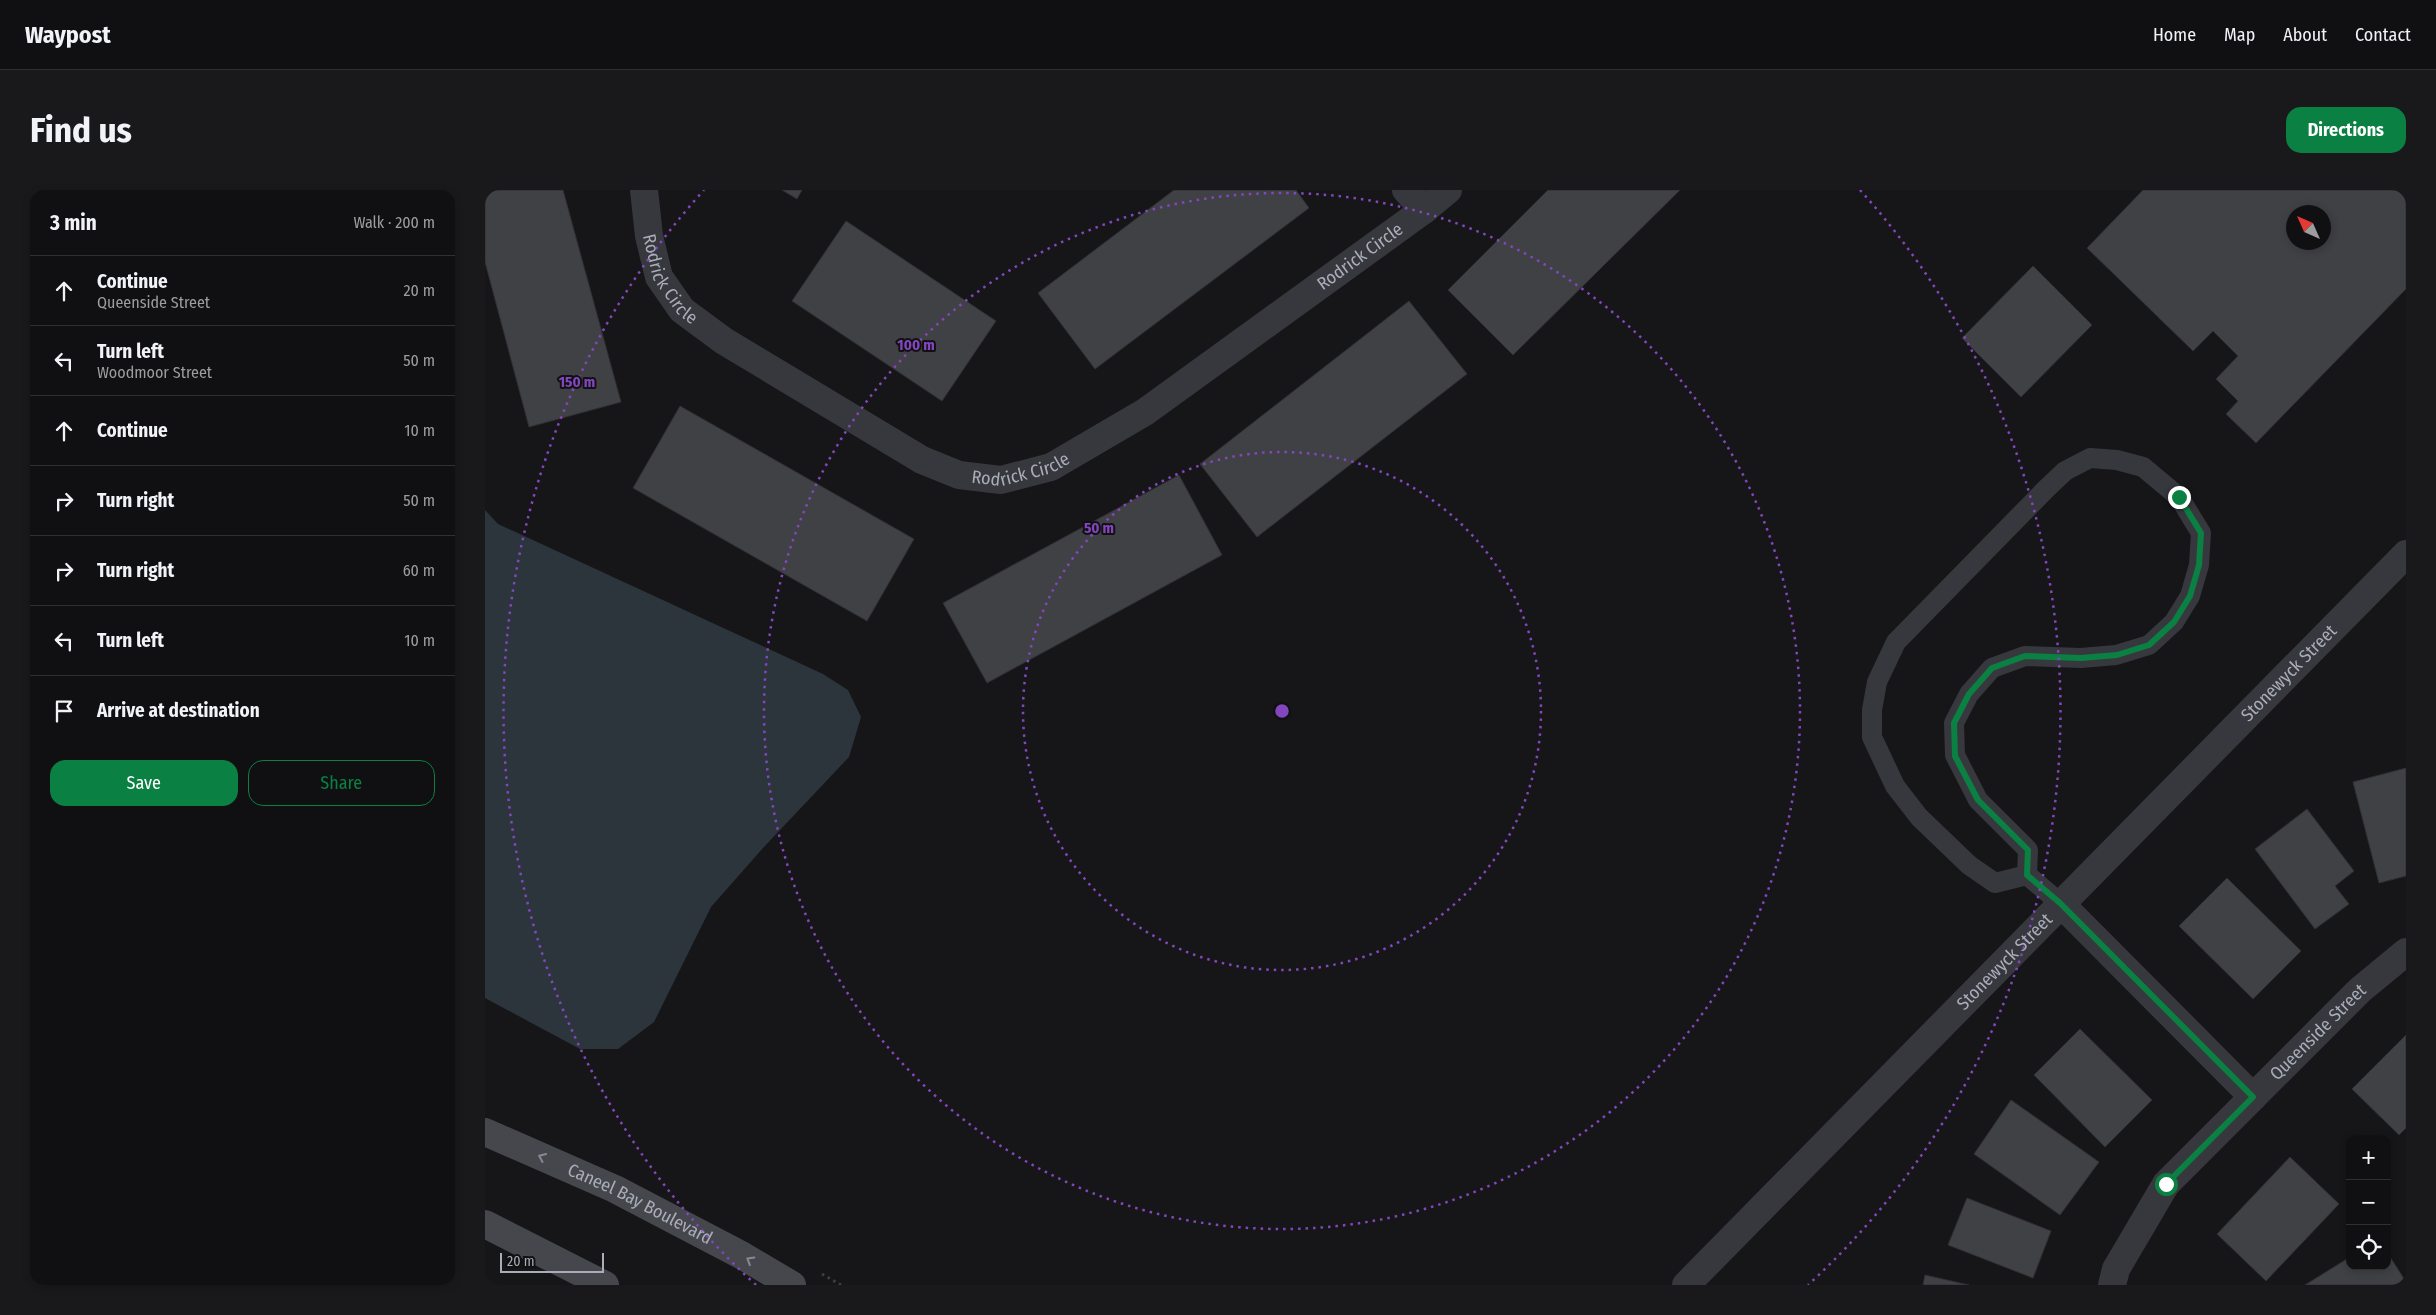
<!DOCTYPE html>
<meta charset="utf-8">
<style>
:root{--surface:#101012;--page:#19191b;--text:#f1f3f6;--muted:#9c9d9f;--line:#303032;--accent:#0b8043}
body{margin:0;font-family:"Fira Sans Condensed",sans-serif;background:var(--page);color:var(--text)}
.controls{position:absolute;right:15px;bottom:15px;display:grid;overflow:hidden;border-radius:10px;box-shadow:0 2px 8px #0003}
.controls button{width:45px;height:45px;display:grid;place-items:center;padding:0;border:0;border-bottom:1px solid var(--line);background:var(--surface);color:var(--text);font:25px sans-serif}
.compass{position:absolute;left:1801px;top:15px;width:45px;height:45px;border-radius:50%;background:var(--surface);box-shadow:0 2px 8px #0003;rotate:315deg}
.scale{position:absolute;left:15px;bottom:12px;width:104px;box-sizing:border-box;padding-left:5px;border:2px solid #a8adb8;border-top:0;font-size:14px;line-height:18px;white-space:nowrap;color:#a8adb8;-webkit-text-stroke:4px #111113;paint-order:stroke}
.stop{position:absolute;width:15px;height:15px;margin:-11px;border:4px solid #0b8043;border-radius:50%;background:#fff}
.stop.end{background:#0b8043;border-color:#fff;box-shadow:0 1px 5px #0008}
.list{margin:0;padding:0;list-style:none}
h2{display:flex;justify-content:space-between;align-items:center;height:65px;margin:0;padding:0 20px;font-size:21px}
h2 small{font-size:16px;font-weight:400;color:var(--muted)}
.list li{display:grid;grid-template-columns:32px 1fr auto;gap:15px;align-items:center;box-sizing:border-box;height:70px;padding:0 20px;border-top:1px solid var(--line)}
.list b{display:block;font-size:19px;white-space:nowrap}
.list p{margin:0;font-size:16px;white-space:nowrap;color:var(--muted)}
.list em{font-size:16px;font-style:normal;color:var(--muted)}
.actions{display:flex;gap:10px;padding:15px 20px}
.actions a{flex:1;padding:11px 0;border:1px solid var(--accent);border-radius:15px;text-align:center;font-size:18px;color:var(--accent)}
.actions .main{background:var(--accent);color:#fff}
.icon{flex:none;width:28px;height:28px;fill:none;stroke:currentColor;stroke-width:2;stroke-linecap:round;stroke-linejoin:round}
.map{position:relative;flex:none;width:1921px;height:1095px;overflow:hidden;border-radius:15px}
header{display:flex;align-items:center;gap:30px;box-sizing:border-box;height:70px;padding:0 25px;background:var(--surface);border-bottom:1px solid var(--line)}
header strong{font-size:24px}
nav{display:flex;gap:28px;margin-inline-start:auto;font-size:18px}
.intro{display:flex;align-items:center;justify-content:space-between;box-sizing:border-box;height:120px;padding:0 30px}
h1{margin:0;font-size:35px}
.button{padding:12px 22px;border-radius:15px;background:var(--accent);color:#fff;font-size:18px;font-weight:700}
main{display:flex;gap:30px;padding:0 30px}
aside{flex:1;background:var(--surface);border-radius:15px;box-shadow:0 2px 8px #0003}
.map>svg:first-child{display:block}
.water{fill:#2c353c}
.building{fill:#404145;stroke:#303034;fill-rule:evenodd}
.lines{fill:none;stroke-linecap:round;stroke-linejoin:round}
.path{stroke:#3d3f44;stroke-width:3;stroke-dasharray:2.5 4;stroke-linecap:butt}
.lane{stroke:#37383d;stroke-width:20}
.street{stroke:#37383d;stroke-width:28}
.secondary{stroke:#45474d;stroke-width:28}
.oneway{stroke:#858993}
.route{stroke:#0b8043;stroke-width:6}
.ring{fill:none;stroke:#8446be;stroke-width:2.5;stroke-dasharray:2.5 5}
.labels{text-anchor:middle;stroke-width:4;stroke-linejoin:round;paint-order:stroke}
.street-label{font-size:18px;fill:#a8adb8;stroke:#111113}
.centre{fill:#8446be;stroke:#111113;stroke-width:2.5}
.ring-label{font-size:15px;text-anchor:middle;font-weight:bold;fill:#8446be;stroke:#111113;stroke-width:4;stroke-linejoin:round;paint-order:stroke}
</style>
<header>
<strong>Waypost</strong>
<nav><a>Home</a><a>Map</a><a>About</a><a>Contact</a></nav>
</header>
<div class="intro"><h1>Find us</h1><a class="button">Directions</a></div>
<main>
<aside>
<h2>3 min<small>Walk · 200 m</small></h2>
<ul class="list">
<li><svg class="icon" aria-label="ahead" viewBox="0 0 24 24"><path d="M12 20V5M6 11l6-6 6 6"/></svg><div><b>Continue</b><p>Queenside Street</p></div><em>20 m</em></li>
<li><svg class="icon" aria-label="left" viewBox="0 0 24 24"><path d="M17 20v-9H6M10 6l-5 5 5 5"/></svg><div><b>Turn left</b><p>Woodmoor Street</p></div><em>50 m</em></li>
<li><svg class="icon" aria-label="ahead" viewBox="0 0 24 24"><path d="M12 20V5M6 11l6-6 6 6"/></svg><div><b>Continue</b></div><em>10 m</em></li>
<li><svg class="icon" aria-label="right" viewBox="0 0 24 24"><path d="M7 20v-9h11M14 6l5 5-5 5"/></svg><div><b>Turn right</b></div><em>50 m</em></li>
<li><svg class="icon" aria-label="right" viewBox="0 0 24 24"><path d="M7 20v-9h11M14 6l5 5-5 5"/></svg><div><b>Turn right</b></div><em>60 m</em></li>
<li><svg class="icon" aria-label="left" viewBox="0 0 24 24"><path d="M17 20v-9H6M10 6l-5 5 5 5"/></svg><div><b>Turn left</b></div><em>10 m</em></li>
<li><svg class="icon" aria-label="arrive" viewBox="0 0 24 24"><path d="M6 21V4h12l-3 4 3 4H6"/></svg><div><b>Arrive at destination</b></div></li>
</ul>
<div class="actions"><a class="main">Save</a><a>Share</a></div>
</aside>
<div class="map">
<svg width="1921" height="1095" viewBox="0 0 1921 1095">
<rect width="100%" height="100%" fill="#161618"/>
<polygon class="water" points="0,320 13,334 338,484 363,500 376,527 364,567 278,658 226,717 169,832 133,859 95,859 0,808"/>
<g class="building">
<polygon points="0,0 78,0 136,212 44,237 0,72"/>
<polygon points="297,0 317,0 312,9"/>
<polygon points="689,0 811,0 824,18 610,179 553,103"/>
<polygon points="1063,0 1195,0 1028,165 963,100"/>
<path d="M 1658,0 L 1921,0 L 1921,99 L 1771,253 L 1741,224 L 1753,211 L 1731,189 L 1753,166 L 1728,141 L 1708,161 L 1602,58 ZM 1808,22 L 1838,22 L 1838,52 L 1808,52 Z"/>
<polygon points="361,31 511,131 457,211 307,111"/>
<polygon points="1548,76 1607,135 1536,207 1477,148"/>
<polygon points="924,111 982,184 772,347 715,274"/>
<polygon points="195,216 429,349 382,431 148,298"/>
<polygon points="694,285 737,365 502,493 458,413"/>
<polygon points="1921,578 1921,686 1894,693 1868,592"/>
<polygon points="1822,619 1869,681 1850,696 1864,714 1830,739 1770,659"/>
<polygon points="1742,688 1816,761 1768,809 1694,736"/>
<polygon points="1595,839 1667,910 1620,957 1549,885"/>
<polygon points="1921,845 1921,938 1914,945 1867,899"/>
<polygon points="1526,910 1614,972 1575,1025 1489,964"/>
<polygon points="1805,967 1854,1014 1781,1091 1732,1044"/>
<polygon points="1482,1008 1566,1041 1548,1088 1463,1055"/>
<polygon points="1902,1062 1921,1092 1920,1095 1820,1095 1865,1067 1865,1076 1902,1076"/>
<polygon points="1440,1085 1484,1095 1438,1095"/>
</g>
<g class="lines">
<polyline class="path" points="337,1084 356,1095"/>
<g class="lane">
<polygon points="1605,268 1632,270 1658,277 1694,307 1716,343 1714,375 1705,406 1689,432 1664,455 1631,465 1596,468 1540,466 1507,478 1484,504 1469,533 1470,565 1493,610 1543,660 1542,685 1510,693 1484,675 1434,627 1410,596 1387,547 1387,520 1392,492 1411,452 1561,299 1580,281"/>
<polyline points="1542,685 1575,713"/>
</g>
<g class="street">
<path id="s1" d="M 159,0 L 164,46 L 174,87 L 197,120 L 239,151 L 437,270 L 474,285 L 516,290 L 566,277 L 660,222 L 939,20 L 963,0"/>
<polyline points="921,0 939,20"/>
<polyline points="1575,713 1768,907"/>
<path id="s2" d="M 1201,1095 L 1921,364"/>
<path id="s3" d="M 1627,1095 L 1631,1079 L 1681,994 L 1875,800 L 1921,762"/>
</g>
<g class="secondary">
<path id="s4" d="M 0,942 L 130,999 L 258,1066 L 307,1095"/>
<polyline points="0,1034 120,1095"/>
</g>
</g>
<defs><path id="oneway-chevron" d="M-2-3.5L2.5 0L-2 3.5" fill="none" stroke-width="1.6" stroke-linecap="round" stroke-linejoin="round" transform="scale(1.25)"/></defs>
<g class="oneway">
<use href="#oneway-chevron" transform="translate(57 967) rotate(-156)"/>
<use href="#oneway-chevron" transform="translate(265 1070) rotate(-149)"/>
</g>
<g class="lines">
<polyline class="route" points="1681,994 1768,907 1575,713 1542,685 1543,660 1493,610 1470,566 1469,533 1484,504 1507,478 1540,466 1596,468 1632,465 1664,455 1689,432 1705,406 1714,375 1716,343 1694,307"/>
</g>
<g class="ring">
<circle cx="797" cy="521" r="259"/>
<circle cx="797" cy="521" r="518"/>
<path d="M271 1095A778 778 0 0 1 219 0M1375 0A778 778 0 0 1 1323 1095"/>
</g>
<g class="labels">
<g class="street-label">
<text dy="6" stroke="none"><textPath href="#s1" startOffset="920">Rodrick Circle</textPath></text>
<text dy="6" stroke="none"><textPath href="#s1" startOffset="95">Rodrick Circle</textPath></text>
<text dy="6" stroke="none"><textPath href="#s1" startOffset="515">Rodrick Circle</textPath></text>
<text dy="6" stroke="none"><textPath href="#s2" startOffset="859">Stonewyck Street</textPath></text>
<text dy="6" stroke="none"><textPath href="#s2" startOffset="454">Stonewyck Street</textPath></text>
<text dy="6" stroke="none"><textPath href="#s3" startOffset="330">Queenside Street</textPath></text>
<text dy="6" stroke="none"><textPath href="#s4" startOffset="171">Caneel Bay Boulevard</textPath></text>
</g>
</g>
<circle cx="797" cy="521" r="8" class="centre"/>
<g class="ring-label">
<text x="431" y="160">100 m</text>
<text x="92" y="197">150 m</text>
<text x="614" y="343">50 m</text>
</g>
</svg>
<div class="controls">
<button>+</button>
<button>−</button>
<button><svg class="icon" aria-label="locate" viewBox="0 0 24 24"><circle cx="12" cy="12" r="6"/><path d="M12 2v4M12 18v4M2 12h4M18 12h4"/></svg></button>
</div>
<svg class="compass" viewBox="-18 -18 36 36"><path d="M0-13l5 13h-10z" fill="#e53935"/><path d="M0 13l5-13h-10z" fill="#9c9d9f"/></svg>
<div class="scale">20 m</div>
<div class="stop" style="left:1681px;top:994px"></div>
<div class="stop end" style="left:1694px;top:307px"></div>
</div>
</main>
